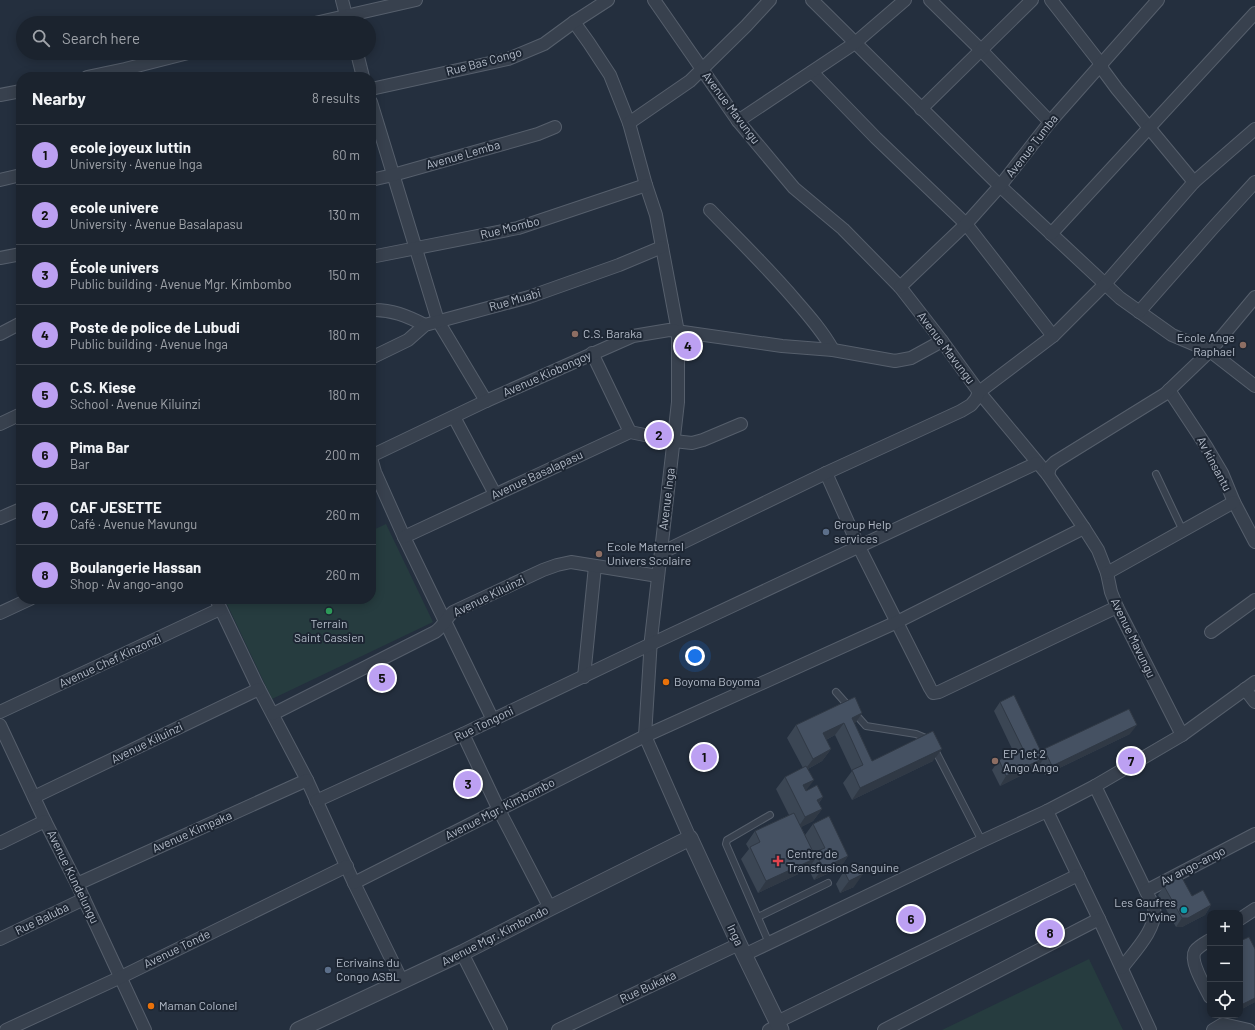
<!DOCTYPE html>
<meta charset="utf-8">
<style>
:root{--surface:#1b232e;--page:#282f3a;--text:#f1f3f6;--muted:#a0a4aa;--line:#39404a;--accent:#bca0f2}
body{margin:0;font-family:Barlow,sans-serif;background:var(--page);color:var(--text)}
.controls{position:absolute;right:12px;bottom:12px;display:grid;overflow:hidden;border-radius:8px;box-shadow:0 2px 10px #0003}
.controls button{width:36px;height:36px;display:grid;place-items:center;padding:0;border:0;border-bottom:1px solid var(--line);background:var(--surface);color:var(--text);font:20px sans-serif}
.you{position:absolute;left:695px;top:656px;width:14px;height:14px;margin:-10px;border:3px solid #fff;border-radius:50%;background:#1a73e8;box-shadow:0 0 0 6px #1a73e833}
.badge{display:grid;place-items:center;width:26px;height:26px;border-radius:50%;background:var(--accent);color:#111;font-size:13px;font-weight:700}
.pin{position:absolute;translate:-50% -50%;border:2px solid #fff;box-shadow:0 1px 4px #0006}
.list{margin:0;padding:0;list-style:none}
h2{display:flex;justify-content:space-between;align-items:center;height:52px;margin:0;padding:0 16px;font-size:17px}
h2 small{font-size:13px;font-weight:400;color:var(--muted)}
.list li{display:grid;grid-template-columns:26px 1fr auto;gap:12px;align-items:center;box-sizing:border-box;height:60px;padding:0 16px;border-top:1px solid var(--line)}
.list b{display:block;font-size:15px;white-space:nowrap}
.list p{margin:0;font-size:13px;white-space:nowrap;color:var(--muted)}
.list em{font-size:13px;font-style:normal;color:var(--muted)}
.icon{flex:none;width:22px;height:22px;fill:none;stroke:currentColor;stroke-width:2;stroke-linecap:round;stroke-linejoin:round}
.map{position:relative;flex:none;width:1255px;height:1030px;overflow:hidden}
.search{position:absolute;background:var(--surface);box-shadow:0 2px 10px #0003;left:16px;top:16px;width:360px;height:44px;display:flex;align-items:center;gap:10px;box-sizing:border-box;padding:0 14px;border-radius:22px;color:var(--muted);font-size:15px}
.panel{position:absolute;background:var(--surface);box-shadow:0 2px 10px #0003;left:16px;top:72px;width:360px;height:532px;border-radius:16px}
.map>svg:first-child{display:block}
.green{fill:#263c3f}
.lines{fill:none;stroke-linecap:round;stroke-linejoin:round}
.service-casing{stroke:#565f6c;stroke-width:8}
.minor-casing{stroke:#565f6c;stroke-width:14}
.tertiary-casing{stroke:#565f6c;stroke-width:17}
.service{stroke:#38414e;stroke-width:6}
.minor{stroke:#38414e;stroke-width:12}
.tertiary{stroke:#38414e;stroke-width:15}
.wall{fill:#3b4654}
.shaded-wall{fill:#303945}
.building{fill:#455162;stroke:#303945}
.education-dot{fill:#8d6e63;stroke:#1d2633;stroke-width:1.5}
.service-dot{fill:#5c6f8a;stroke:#1d2633;stroke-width:1.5}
.leisure-dot{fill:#2e9e5b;stroke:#1d2633;stroke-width:1.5}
.food-dot{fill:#e8710a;stroke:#1d2633;stroke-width:1.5}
.health-dot{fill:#e0444e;stroke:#1d2633;stroke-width:1.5}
.culture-dot{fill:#0f9aa8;stroke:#1d2633;stroke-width:1.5}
.labels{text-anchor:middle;stroke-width:4;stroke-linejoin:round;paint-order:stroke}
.street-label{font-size:12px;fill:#b4bcc9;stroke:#1d2633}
.poi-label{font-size:12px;fill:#b4bcc9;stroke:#1d2633;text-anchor:start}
</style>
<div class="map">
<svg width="1255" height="1030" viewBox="0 0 1255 1030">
<rect width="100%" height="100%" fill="#242f3e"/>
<g class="green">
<polygon points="386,524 433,622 272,699 225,600 228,599 371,599 371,531"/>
<polygon points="1089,959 1123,1030 942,1030"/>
</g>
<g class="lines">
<defs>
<g id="service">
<polyline points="1156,474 1183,531"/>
<polyline points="836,692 866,726 916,734 928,739"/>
<polyline points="934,748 982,841"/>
<polyline points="758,917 828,883"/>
<polyline points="769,943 726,844 727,840 770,815"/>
</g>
<g id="minor">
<polyline points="342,0 348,23"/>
<polyline points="654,0 738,121 794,188 843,229 900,287 942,341 979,392 1048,475 1084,528 1098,550 1107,573 1111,592 1117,607 1182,735"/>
<polyline points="812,0 1000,186 1120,298 1172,335 1210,351 1255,386"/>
<polyline points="930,0 981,50 1050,122"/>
<polyline points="1051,0 1101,64 1103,70 1117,89 1194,182"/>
<polyline points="574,22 589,43 610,75 629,123 646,185 656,215 678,332 678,402 651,639 645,736 690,838"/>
<polyline points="315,23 416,0"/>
<polyline points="357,53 363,77"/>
<polyline points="812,72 876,138 966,224 1053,336"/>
<polyline points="87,77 125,69 188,53"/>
<polyline points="371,89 508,59 544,44 574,22 608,0"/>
<polyline points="0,95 21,91"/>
<polyline points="371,102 438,321 486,401"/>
<polyline points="921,109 1032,0"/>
<polyline points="738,121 855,43 905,0"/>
<polyline points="629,123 690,81 746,26 770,0"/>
<polyline points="0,180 21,175"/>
<polyline points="371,180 393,175 538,134 555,127"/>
<path d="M 710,210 C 739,240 769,269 796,301 C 810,317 823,332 833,350"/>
<polyline points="1051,234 1255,13"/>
<polyline points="371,257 518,228 646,185"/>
<polyline points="0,258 21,254"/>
<polyline points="900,287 966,224 1000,186 1050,122 1158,0"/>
<path d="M 371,310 C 391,309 407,316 425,325"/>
<polyline points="1139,312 1212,229 1255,182"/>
<polyline points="0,334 21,323"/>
<polyline points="592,353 630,432"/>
<polyline points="371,358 408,340 425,325 529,297 619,265 662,247"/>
<polyline points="1169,390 1206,446 1222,473 1234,502 1255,542"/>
<polyline points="454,417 495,494"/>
<polyline points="0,424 21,414"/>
<polyline points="371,456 486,401 633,336 669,330 782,346 833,350 895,361 911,358 942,341"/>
<polyline points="371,458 375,472 404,537 493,720"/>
<polyline points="826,473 859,547 930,688 933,693 939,692 1117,607"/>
<polyline points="1048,475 1050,467 1055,462 1165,394 1210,351 1255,297"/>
<polyline points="0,518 21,509"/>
<polyline points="404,537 630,432 674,441 692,443 703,440 741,424"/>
<polyline points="661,553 826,473 961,411 971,405 976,399 979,392 1053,336 1105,284 1194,182 1255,129"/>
<polyline points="1107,573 1234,502"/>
<polyline points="216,599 257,685 307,780 354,883 402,981"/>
<polyline points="0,613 30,599"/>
<polyline points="1211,632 1255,600"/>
<polyline points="584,677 595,566"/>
<polyline points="1245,689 1255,702"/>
<polyline points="0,712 220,609"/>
<path d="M 273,714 L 435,632 C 443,627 446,618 453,612 L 543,570 L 557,565 L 571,562 L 658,576"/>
<polyline points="0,725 45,821 77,884 145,1030"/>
<polyline points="463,734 499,810 550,908"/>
<polyline points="1095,786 1146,891"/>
<polyline points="34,797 259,689"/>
<polyline points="316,801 463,734 651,644 1037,463"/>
<polyline points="1047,811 1095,786 1182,735 1255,682"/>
<polyline points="0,843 45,821"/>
<polyline points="354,883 645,736 897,622 1084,528"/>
<polyline points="77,884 307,780"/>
<polyline points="1240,919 1255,909"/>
<polyline points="0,939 84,899"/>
<path d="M 1210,940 C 1205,943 1199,946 1195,951 C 1189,961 1205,987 1210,997"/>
<polyline points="462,953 501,1030"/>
<polyline points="744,955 982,841 1047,811 1099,919 1150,1030"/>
<path d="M 1122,968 C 1133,953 1158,928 1154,908 C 1152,902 1148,896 1146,891 L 1255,834"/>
<polyline points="777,1022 1078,875"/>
<polyline points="6,1030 121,977 347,866"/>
<polyline points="558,1030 739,944"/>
<polyline points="769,1030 779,1025"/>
<polyline points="884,1030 1099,919"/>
<polyline points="1213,1030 1223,1024 1249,1030"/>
</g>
<polyline id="tertiary" points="298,1030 462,953 550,908 690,838 739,944 781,1030"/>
</defs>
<use href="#service" class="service-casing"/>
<use href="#minor" class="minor-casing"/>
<use href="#tertiary" class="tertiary-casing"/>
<use href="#service" class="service"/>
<use href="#minor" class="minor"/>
<use href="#tertiary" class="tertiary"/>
</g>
<g class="wall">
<polygon points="855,697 855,724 872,761 933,761 852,800 843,783 852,771 835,735 826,740 831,749 822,761 808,769 806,790 823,797 819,803 822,809 813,821 801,827 805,835 813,824 848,856 840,868 814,880 808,868 807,870 758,893 741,859 749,849 746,844 755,831 789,815 776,789 785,777 803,768 787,738 796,725"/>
<polygon points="1000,702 1042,753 1044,749 1130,734 1045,775 1040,764 1038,767 1000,786 992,770 999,760 1014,753 994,711"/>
<polygon points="844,871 854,887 840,893 836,884"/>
<polygon points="1164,886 1192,896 1211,905 1205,915 1182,927 1176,927 1158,895"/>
<polygon points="1240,941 1255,1002 1240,1010"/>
</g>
<g class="shaded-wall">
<polygon points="862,713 854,725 852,718"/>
<polygon points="844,723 835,735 814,746 823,733"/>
<polygon points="1137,725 1130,734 1045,775 1052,766"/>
<polygon points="831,749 822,761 804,771 813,759"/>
<polygon points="942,749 933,761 852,800 860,788"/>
<polygon points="1044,758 1038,767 1000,786 1006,776"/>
<polygon points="814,780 805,792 794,797 803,785"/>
<polygon points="823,797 814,809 817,800"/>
<polygon points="822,809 813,821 797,829 805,817"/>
<polygon points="848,856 840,868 814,880 823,868"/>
<polygon points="816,858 807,870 758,893 766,881"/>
<polygon points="863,874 854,887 840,893 849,881"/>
<polygon points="1211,905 1205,915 1182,927 1176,927 1182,918"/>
<polygon points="1255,998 1255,1002 1240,1010 1240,1008 1243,1004"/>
</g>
<g class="building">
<polygon points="1014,695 1044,758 1006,776 999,760 1023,749 1000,702"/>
<polygon points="855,697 862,713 852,718 872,761 933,731 942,749 860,788 852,770 863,765 844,723 823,733 831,749 813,759 796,725"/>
<polygon points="1129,709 1137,725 1052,766 1044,749"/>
<polygon points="806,766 814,780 803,785 806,791 817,785 823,797 817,800 822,809 805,817 785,777"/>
<polygon points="794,813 816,858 766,881 750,847 760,842 755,831"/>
<polygon points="829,816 848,856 823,868 815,852 825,848 813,824"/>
<polygon points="858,865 863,874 849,881 844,871"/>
<polygon points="1181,876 1192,896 1203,890 1211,905 1188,918 1182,918 1164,886"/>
<polygon points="1249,937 1255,949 1255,998 1243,1004 1240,999 1240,941"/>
</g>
<g class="education-dot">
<circle cx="575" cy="334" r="4"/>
<circle cx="1243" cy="345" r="4"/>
<circle cx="599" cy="554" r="4"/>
<circle cx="995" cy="761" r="4"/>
</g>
<g class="service-dot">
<circle cx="826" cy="532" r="4"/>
<circle cx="328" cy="970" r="4"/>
</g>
<circle class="leisure-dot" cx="329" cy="611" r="4"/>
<g class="food-dot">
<circle cx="666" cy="682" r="4"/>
<circle cx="151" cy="1006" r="4"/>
</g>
<path class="health-dot" d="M776 855h4v4h4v4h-4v4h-4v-4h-4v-4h4z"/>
<circle class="culture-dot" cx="1184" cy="910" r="4"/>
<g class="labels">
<g class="street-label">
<text transform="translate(484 62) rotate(-15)" y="4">Rue Bas Congo</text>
<text transform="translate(731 108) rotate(53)" y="4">Avenue Mavungu</text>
<text transform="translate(1032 146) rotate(-52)" y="4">Avenue Tumba</text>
<text transform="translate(463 155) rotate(-16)" y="4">Avenue Lemba</text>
<text transform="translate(510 228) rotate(-14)" y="4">Rue Mombo</text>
<text transform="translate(515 300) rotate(-16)" y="4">Rue Muabi</text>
<text transform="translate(946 348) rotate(53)" y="4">Avenue Mavungu</text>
<text transform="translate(547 374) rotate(-24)" y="4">Avenue Kiobongoy</text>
<text transform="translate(1214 464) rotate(62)" y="4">Av kinsantu</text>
<text transform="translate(537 475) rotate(-25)" y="4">Avenue Basalapasu</text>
<text transform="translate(667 499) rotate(-83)" y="4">Avenue Inga</text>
<text transform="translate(489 596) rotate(-26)" y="4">Avenue Kiluinzi</text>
<text transform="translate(1133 638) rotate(64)" y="4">Avenue Mavungu</text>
<text transform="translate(110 661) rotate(-25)" y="4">Avenue Chef Kinzonzi</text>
<text transform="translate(484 724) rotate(-26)" y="4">Rue Tongoni</text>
<text transform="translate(147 743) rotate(-26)" y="4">Avenue Kiluinzi</text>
<text transform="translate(500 809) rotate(-27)" y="4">Avenue Mgr. Kimbombo</text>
<text transform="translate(192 832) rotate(-24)" y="4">Avenue Kimpaka</text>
<text transform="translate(1193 866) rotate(-27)" y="4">Av ango-ango</text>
<text transform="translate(73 877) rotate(64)" y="4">Avenue Kundelungu</text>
<text transform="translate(42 919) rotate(-26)" y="4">Rue Baluba</text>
<text transform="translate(735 935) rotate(65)" y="4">Inga</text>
<text transform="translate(495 936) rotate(-27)" y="4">Avenue Mgr. Kimbondo</text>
<text transform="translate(177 949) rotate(-26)" y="4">Avenue Tonde</text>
<text transform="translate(648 987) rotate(-25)" y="4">Rue Bukaka</text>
</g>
<g class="poi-label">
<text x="583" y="338">C.S. Baraka</text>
<text x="1235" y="342" text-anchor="end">Ecole Ange<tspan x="1235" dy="14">Raphael</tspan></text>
<text x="834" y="529">Group Help<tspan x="834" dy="14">services</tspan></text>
<text x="607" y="551">Ecole Maternel<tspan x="607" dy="14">Univers Scolaire</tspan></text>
<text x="329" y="628" text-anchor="middle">Terrain<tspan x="329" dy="14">Saint Cassien</tspan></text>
<text x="674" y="686">Boyoma Boyoma</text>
<text x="1003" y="758">EP 1 et 2<tspan x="1003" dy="14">Ango Ango</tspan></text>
<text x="787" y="858">Centre de<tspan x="787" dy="14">Transfusion Sanguine</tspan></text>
<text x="1176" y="907" text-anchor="end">Les Gaufres<tspan x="1176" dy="14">D'Yvine</tspan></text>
<text x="336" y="967">Ecrivains du<tspan x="336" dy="14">Congo ASBL</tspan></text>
<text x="159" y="1010">Maman Colonel</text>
</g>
</g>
</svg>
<div class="controls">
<button>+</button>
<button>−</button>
<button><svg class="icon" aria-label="locate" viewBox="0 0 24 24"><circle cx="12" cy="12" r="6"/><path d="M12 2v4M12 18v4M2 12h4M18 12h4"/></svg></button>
</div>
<div class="you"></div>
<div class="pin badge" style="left:704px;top:757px">1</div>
<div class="pin badge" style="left:659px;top:435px">2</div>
<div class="pin badge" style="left:468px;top:784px">3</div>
<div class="pin badge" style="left:688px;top:346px">4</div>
<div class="pin badge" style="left:382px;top:678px">5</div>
<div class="pin badge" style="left:911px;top:919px">6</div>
<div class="pin badge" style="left:1131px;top:761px">7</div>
<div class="pin badge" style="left:1050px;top:933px">8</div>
<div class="search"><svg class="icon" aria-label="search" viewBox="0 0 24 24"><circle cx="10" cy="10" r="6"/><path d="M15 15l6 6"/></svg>Search here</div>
<section class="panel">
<h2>Nearby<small>8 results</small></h2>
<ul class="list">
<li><span class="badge">1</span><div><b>ecole joyeux luttin</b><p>University · Avenue Inga</p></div><em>60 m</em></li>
<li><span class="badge">2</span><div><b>ecole univere</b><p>University · Avenue Basalapasu</p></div><em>130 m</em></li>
<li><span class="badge">3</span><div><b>École univers</b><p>Public building · Avenue Mgr. Kimbombo</p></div><em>150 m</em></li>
<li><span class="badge">4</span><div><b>Poste de police de Lubudi</b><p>Public building · Avenue Inga</p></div><em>180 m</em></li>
<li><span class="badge">5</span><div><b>C.S. Kiese</b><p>School · Avenue Kiluinzi</p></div><em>180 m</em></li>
<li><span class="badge">6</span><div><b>Pima Bar</b><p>Bar</p></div><em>200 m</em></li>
<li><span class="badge">7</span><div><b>CAF JESETTE</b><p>Café · Avenue Mavungu</p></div><em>260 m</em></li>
<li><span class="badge">8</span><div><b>Boulangerie Hassan</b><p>Shop · Av ango-ango</p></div><em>260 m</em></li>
</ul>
</section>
</div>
